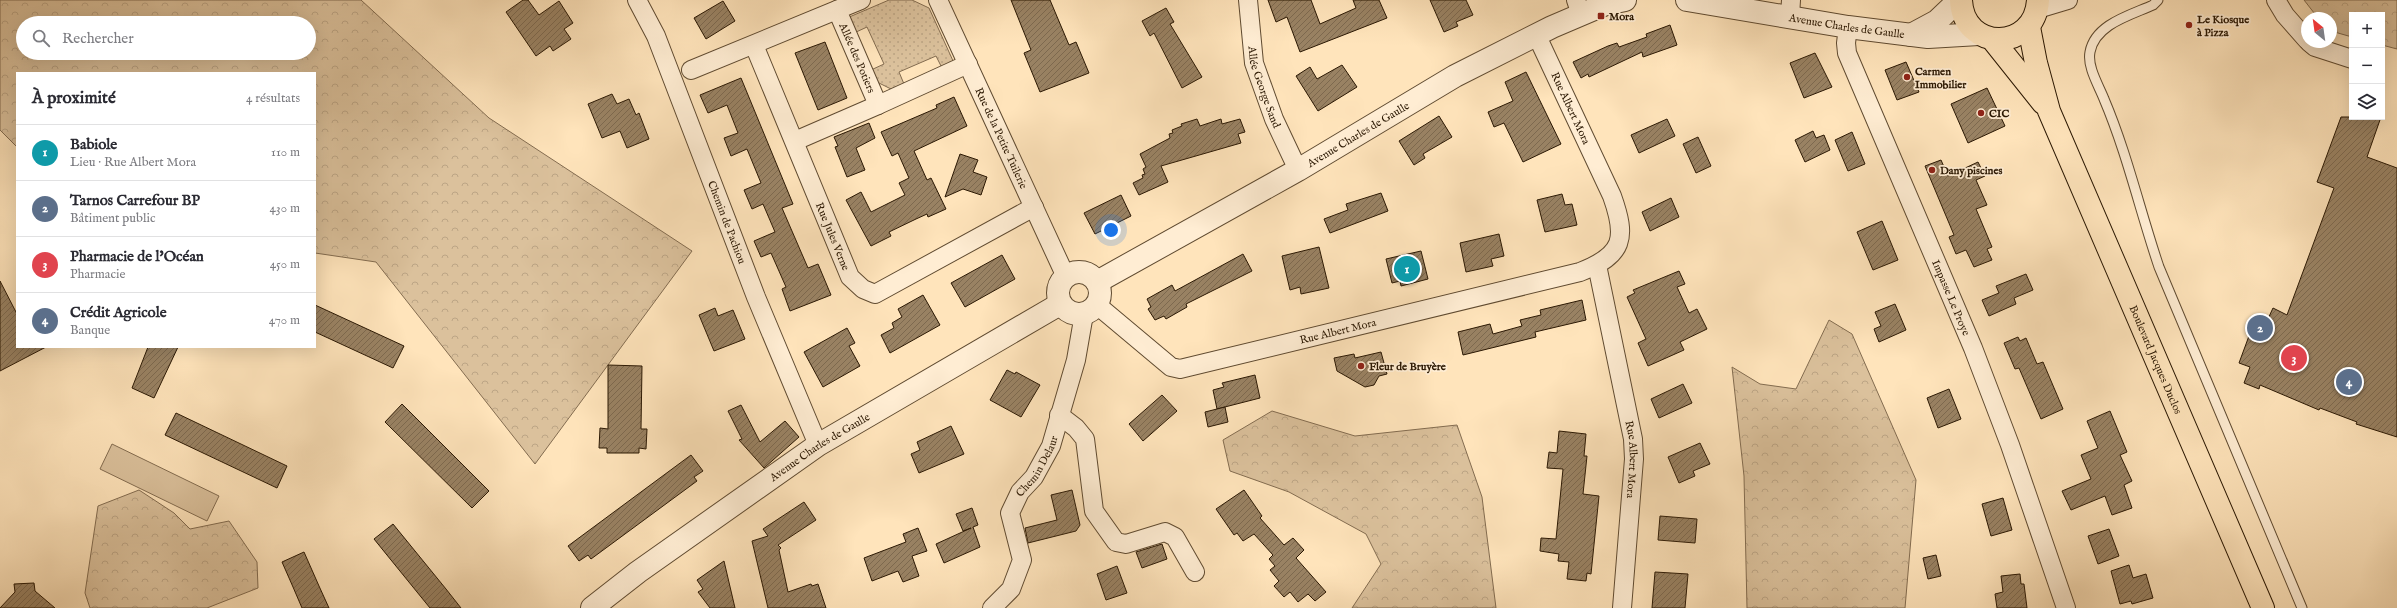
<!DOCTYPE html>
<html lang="fr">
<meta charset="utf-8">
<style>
:root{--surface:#fff;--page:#f7f7f7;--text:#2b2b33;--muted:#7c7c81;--line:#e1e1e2;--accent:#0b8043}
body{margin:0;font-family:"IM FELL English",serif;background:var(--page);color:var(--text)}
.controls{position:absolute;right:12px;top:12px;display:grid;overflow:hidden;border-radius:0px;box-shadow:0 4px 16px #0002}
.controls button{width:36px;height:36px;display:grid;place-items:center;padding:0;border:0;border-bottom:1px solid var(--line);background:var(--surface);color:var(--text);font:20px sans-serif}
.compass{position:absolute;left:2301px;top:12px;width:36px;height:36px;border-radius:50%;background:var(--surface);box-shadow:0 4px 16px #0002;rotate:331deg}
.you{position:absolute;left:1111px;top:230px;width:14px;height:14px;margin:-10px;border:3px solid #fff;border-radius:50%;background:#1a73e8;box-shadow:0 0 0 6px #1a73e833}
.badge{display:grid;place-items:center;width:26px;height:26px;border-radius:50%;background:var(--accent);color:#fff;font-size:13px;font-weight:700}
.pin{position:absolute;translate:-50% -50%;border:2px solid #fff;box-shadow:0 1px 4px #0006}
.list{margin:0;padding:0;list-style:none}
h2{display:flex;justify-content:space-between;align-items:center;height:52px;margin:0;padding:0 16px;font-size:17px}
h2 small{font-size:13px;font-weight:400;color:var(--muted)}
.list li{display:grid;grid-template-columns:26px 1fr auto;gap:12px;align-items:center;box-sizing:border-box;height:56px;padding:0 16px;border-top:1px solid var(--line)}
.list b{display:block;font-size:15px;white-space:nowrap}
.list p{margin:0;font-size:13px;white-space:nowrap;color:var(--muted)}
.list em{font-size:13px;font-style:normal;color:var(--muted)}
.icon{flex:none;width:22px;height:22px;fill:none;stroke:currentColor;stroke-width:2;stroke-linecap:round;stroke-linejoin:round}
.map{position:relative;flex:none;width:2397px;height:608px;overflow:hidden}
.search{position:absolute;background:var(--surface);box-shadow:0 4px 16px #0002;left:16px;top:16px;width:300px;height:44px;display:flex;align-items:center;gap:10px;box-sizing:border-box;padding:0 14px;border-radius:22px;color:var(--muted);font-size:15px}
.panel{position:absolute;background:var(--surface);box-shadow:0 4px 16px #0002;left:16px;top:72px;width:300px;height:276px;border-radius:0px}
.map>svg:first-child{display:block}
.grass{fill:url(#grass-dots);stroke:#836c50}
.forest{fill:url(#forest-crowns);stroke:#836c50;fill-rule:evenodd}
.park{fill:#dbc19c;stroke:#836c50}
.building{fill:url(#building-hatch);stroke:#2b1803}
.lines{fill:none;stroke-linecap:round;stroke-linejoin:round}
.service-casing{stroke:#604b31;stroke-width:11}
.minor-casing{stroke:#604b31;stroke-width:20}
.tertiary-casing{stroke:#604b31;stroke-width:24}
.primary-casing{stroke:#2b1803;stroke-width:24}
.service{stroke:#ffedd3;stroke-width:9}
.minor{stroke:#ffedd3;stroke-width:18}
.tertiary{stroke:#ffedd3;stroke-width:22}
.primary{stroke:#ffe4bb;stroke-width:22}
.poi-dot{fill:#8f2418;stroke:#ffedd3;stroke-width:1.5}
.labels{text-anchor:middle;stroke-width:3.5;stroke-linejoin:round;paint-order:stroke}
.poi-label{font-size:11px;font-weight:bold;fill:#2b1803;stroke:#ffedd3;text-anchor:start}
.street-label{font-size:11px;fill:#2b1803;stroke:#ffedd3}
</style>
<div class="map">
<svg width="2397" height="608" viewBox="0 0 2397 608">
<defs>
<pattern id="grass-dots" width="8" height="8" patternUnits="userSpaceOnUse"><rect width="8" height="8" fill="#dbc19c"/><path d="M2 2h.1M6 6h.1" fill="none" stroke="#bca585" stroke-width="1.8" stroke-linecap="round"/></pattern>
<pattern id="forest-crowns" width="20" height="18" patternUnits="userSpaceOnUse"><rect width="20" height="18" fill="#dbc19c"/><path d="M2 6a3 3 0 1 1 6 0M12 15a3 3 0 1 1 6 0" fill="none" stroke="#bca585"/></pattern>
<pattern id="building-hatch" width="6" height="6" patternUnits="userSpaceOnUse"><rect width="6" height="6" fill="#998263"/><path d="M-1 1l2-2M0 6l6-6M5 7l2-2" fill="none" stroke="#7d694f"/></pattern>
</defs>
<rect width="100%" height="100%" fill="#ffe4bb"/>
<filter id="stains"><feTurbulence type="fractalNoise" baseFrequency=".005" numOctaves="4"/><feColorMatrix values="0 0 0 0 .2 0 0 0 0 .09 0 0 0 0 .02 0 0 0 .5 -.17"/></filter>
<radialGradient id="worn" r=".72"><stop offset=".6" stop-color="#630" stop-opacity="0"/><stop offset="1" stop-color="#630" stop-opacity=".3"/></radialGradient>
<polygon class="grass" points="889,0 912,0 929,8 954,63 942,68 936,56 899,72 904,84 891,89 877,82 871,70 884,64 867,27 854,33 847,18"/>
<g class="forest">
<path d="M 0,0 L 361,0 L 489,118 L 692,251 L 535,464 L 376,262 L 315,253 L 315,73 L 17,73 L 17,147 L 0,130 ZM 23,23 L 309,23 L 309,53 L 23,53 Z"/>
<polygon points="2304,0 2397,0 2397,49 2382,45 2382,15 2352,15 2352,37 2331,31 2331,18 2318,18"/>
<polygon points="1829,320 1852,334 1916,480 1905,608 1747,608 1744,476 1732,367 1760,384 1796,389"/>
<polygon points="1272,411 1355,436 1457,425 1482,497 1496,608 1352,608 1381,564 1366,534 1289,492 1230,471 1223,440"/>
<polygon points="139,490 174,513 190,529 229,521 257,562 258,588 207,608 90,608 85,593 98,506"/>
</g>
<polygon class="park" points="112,444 219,496 207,521 100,469"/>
<g class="building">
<polygon points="523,0 528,0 539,15 559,1 573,23 564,29 571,39 553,51 550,46 536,56 506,12"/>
<polygon points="1011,0 1050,0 1069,45 1076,42 1089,73 1040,92 1024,53 1031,50"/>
<polygon points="1268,0 1311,0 1320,24 1356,8 1353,0 1379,0 1387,18 1300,52 1287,17 1276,22"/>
<polygon points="1430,0 1466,0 1473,15 1456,22 1458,26 1444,32"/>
<polygon points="723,1 735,21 706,39 694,18"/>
<polygon points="1166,8 1174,22 1170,24 1202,77 1182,88 1154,33 1150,36 1142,21"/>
<polygon points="1670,25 1677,45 1643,57 1642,52 1589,77 1588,74 1581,78 1573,62 1608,46 1617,43 1619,47 1647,37 1646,34"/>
<polygon points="825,42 847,98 818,110 795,53"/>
<polygon points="1815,53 1832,87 1804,98 1790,63"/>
<polygon points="1906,62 1919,92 1897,100 1885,70"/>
<polygon points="1342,65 1357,87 1318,111 1296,76 1310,67 1317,79"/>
<polygon points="1526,72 1561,144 1523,162 1504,123 1494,127 1488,112 1513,101 1505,82"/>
<polygon points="741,78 793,204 782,208 808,268 818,264 831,295 790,311 782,289 786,287 771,253 761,257 754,241 775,232 763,204 752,209 744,190 761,183 747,149 731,156 724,138 738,133 727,105 708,113 700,95"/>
<polygon points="1987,88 2005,126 1968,143 1951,104"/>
<polygon points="612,94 617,104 629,99 636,115 639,113 649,139 627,148 620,131 602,138 588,104"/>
<polygon points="954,97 967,126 914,151 927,180 931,178 946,209 928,217 927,214 916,219 889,232 891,236 871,246 846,200 861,192 871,212 905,195 899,183 909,178 898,153 892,156 881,132 937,108 936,105"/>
<polygon points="1439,116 1452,137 1423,154 1425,158 1414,165 1399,141"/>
<polygon points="2341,117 2381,117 2367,157 2397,168 2397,437 2356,424 2357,422 2320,408 2319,410 2260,385 2259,389 2244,383 2250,367 2239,363 2256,317 2267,321 2273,308 2287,315 2334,188 2317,182"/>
<polygon points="1197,119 1200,126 1221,119 1222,124 1240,119 1245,132 1238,134 1241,143 1161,166 1168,182 1139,195 1133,183 1143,178 1142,175 1145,174 1143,169 1146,167 1140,154 1170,138 1169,134 1173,133 1172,130 1182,126 1181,124"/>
<polygon points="1667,119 1675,136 1639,153 1631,135"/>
<polygon points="869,123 875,138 856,148 865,170 847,177 835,147 838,146 834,137"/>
<polygon points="1813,131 1816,138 1824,135 1830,150 1805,162 1795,140"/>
<polygon points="1852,132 1865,164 1848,171 1835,140"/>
<polygon points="1698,137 1711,166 1696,173 1683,144"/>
<polygon points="960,154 978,160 973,172 987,177 981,195 963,189 945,197"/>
<polygon points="1941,160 1948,176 1978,162 1985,176 1976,180 1987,205 1976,209 1992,247 1987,249 1992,260 1974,267 1966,250 1956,254 1949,237 1954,235 1925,166"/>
<polygon points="1381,193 1388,211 1330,233 1324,219 1348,210 1346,204"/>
<polygon points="1562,194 1565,205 1572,204 1577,225 1545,232 1537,200"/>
<polygon points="1121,195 1131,216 1095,234 1084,213"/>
<polygon points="1671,198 1679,217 1650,231 1642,212"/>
<polygon points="1882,221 1898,260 1873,270 1857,232"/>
<polygon points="1499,234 1504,256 1491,259 1493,266 1466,272 1460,243"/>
<polygon points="1319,247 1329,288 1301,294 1300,287 1290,290 1282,256"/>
<polygon points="1421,251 1428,279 1401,286 1400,281 1392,283 1386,259"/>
<polygon points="1243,254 1252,271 1186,304 1187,307 1166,319 1164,316 1155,320 1148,309 1151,307 1147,299 1172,285 1175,291"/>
<polygon points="1002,255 1015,279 965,307 951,283"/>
<polygon points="1679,271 1685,284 1677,287 1689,313 1697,309 1707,329 1680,342 1684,350 1648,366 1638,343 1646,339 1627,297 1635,293 1633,290"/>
<polygon points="2026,274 2033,290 2014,298 2016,304 1989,316 1982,300 1999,293 1996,286"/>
<polygon points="0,281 17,314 17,347 46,347 0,371"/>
<polygon points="923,295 940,325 890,353 881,335 894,328 892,323 902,317 898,309"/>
<polygon points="1582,300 1586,320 1535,332 1536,337 1463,355 1458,332 1490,324 1493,334 1522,326 1520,320 1541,315 1540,310"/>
<polygon points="1895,304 1906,330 1879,342 1874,329 1881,326 1875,312"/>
<polygon points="315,305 404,346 393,368 315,332"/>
<polygon points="715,308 718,316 733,310 745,339 714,351 699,315"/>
<polygon points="847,328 855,343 849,346 860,366 823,387 804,352"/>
<polygon points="2018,337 2020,341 2026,338 2037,364 2043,362 2063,409 2041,419 2019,368 2015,369 2004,343"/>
<polygon points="148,347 178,347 154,398 132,388"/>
<polygon points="1381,352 1387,374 1379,376 1374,385 1365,387 1337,371 1334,358 1354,354 1355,358"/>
<polygon points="608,365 642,366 641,429 647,429 646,449 639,448 639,453 607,453 607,448 599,448 600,428 608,429"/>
<polygon points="1007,370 1015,374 1016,372 1040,385 1021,417 990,400"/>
<polygon points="1255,375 1260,398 1217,409 1213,390 1224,387 1222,383"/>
<polygon points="1683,384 1692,403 1659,418 1651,399"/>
<polygon points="1949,389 1961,419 1938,428 1927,398"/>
<polygon points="1162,395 1177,411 1143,441 1129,424"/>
<polygon points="402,404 489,491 472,508 385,422"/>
<polygon points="741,405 760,442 785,421 799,437 764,468 739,440 742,439 728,411"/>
<polygon points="1225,407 1228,422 1208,427 1205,412"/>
<polygon points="2110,411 2127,452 2120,455 2132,481 2124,485 2132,508 2112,515 2105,496 2071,510 2062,491 2091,479 2081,455 2098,448 2087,421"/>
<polygon points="176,413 287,466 277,488 165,435"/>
<polygon points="951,426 964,454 919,473 911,454 920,450 917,442"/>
<polygon points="1559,431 1586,434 1584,456 1587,456 1583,494 1599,496 1591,574 1587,573 1586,581 1567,579 1569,562 1558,561 1559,554 1540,551 1541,538 1556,539 1563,469 1547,468 1549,452 1557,453"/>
<polygon points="1700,443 1710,464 1693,471 1695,476 1679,483 1668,457"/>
<polygon points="691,455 703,471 694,477 697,481 591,559 588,555 579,561 568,546"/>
<polygon points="1072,490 1080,525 1076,531 1028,543 1025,528 1057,520 1051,495"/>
<polygon points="1244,490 1262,516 1260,518 1284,545 1293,538 1304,550 1296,558 1326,592 1315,601 1308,594 1298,602 1290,592 1284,597 1274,586 1279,581 1270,570 1275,566 1269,559 1273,555 1254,534 1243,541 1237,533 1234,535 1216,509"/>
<polygon points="2003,498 2012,530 1991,536 1982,504"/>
<polygon points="804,502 816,520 778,545 781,548 779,550 788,592 811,584 812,586 818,584 826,608 768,608 752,541 768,536 763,529"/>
<polygon points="972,508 978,525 973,527 980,547 944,563 936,544 971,528 963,531 956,514"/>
<polygon points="1660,516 1697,519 1695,543 1658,540"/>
<polygon points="393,524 446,589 461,608 430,608 391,560 374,539"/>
<polygon points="918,528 927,551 912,556 919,576 903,582 898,571 872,581 864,558 906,542 903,534"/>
<polygon points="2109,529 2119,556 2098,564 2088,536"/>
<polygon points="1162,544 1167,559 1142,568 1136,552"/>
<polygon points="304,552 319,586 329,608 302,608 293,587 282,562"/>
<polygon points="1936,555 1941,576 1928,579 1923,558"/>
<polygon points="724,561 735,608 710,608 698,592 703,589 697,580"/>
<polygon points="2129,565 2133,578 2146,574 2153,598 2132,604 2131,601 2120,604 2111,571"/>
<polygon points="1117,566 1127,593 1106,600 1097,574"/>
<polygon points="1655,572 1688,574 1685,608 1652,608"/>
<polygon points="2020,574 2021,584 2024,584 2027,608 1997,608 1995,594 2003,592 2001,576"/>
<polygon points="34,583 35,591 55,608 0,608 15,592 14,584"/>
</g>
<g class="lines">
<defs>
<path id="service" d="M 2158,0 L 2153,5 C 2131,15 2095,24 2090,52 C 2087,67 2099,86 2104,99 C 2127,153 2140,211 2159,267 L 2302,608"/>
<g id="minor">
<path id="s1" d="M 637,0 L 656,36 L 756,297 L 818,445"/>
<path id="s2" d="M 938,0 L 1066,277"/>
<path id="s3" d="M 1248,0 L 1254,63 L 1274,119 L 1298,170"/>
<polyline points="1576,0 1581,15"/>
<polyline points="2276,0 2285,15 2307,40"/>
<polyline points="2038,9 2068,0"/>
<path id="s4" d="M 837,10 L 878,105 L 968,64"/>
<polyline points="1790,16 1791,0"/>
<path id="s5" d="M 1848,27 L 1846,43 L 1847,53 L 1973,348 L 2010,445 L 2066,608"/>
<polyline points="2309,42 2315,47 2352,59"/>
<path id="s6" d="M 754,45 L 850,277 L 863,289 L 875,294 L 1034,207"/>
<polyline points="691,70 861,0"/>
<polyline points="795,141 878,105"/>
<path id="s7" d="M 1597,265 L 1633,439 L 1634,459 L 1622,608"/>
<path id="s8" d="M 1097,305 L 1171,367 L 1180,369 L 1580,272 C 1624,255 1627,238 1612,196 L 1536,34"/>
<polyline points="1059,415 1076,428 1085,439 1094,511 1116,542 1126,544 1165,532 1175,537 1195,572"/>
<path id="s9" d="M 992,608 L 1011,589 L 1022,560 L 1010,513 L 1020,492 L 1034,477 L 1051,446 L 1076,360 L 1084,314"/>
</g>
<g id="tertiary">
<path id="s10" d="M 1687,0 L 1848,27 L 1928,37 L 1979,34"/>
<polyline points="1911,35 1937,21 1959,0"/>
<circle cx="1079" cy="293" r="21"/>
<path id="s11" d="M 1097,282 L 1298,170 L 1455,76 L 1552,27 L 1606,4 L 1625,0"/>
<path id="s12" d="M 592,608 L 638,572 L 818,445 L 1060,304"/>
</g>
<g id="primary">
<path d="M 1961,0 C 1963,52 2035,52 2038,0"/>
<path id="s13" d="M 2029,27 L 2036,63 L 2049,111 L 2263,608"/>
<polyline points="1992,39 2043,103"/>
</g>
</defs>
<use href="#service" class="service-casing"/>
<use href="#minor" class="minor-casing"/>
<use href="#tertiary" class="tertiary-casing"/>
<use href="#primary" class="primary-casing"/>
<use href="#service" class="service"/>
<use href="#minor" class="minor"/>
<use href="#tertiary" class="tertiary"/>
<use href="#primary" class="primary"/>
</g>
<g class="poi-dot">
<rect x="1597" y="12" width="8" height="8" rx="2"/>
<circle cx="2189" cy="25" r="4"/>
<circle cx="1907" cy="77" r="4"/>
<circle cx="1981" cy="113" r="4"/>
<circle cx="1932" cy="170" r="4"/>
<circle cx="1361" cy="366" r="4"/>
</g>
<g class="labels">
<g class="poi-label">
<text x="1609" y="20">Mora</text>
<text x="2197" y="23">Le Kiosque<tspan x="2197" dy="13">à Pizza</tspan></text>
<text x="1915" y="75">Carmen<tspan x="1915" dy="13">Immobilier</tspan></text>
<text x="1989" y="117">CIC</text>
<text x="1940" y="174">Dany piscines</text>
<text x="1369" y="370">Fleur de Bruyère</text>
</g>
<g class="street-label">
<text dy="4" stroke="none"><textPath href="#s10" startOffset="162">Avenue Charles de Gaulle</textPath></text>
<text dy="4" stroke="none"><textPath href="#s4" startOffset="52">Allée des Potiers</textPath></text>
<text dy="4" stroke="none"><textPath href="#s3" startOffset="89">Allée George Sand</textPath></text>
<text transform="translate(1571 108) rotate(65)" y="4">Rue Albert Mora</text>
<text dy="4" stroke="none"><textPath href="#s11" startOffset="300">Avenue Charles de Gaulle</textPath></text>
<text dy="4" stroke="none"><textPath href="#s2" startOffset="152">Rue de la Petite Tuilerie</textPath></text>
<text dy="4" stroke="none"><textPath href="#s1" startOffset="240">Chemin de Pachiou</textPath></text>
<text dy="4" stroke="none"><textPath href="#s6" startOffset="207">Rue Jules Verne</textPath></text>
<text dy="4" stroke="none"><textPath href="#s5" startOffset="292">Impasse Le Proye</textPath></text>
<text dy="4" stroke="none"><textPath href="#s8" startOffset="268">Rue Albert Mora</textPath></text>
<text dy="4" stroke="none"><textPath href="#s13" startOffset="357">Boulevard Jacques Duclos</textPath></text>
<text dy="4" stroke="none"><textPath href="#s12" startOffset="279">Avenue Charles de Gaulle</textPath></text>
<text dy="4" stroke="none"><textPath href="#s7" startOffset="198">Rue Albert Mora</textPath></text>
<text dy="4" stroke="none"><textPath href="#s9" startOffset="161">Chemin Delaur</textPath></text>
</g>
</g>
<rect width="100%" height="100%" filter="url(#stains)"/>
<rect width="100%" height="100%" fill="url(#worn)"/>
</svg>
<div class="controls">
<button>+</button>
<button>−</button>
<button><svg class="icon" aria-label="layers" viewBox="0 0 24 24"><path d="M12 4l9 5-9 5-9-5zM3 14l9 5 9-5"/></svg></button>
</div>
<svg class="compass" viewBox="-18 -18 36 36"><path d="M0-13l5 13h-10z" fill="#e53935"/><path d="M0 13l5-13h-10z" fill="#7c7c81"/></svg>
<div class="you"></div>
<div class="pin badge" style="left:1407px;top:269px;background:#0f9aa8">1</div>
<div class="pin badge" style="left:2260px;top:328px;background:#5c6f8a">2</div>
<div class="pin badge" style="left:2294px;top:358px;background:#e0444e">3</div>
<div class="pin badge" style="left:2349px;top:382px;background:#5c6f8a">4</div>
<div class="search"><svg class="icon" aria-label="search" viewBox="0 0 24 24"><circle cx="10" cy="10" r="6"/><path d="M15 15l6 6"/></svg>Rechercher</div>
<section class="panel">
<h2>À proximité<small>4 résultats</small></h2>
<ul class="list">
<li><span class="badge" style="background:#0f9aa8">1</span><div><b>Babiole</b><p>Lieu · Rue Albert Mora</p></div><em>110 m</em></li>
<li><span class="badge" style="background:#5c6f8a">2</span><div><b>Tarnos Carrefour BP</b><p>Bâtiment public</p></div><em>430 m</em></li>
<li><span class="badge" style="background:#e0444e">3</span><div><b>Pharmacie de l'Océan</b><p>Pharmacie</p></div><em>450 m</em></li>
<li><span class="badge" style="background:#5c6f8a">4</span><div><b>Crédit Agricole</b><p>Banque</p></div><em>470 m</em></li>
</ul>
</section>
</div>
